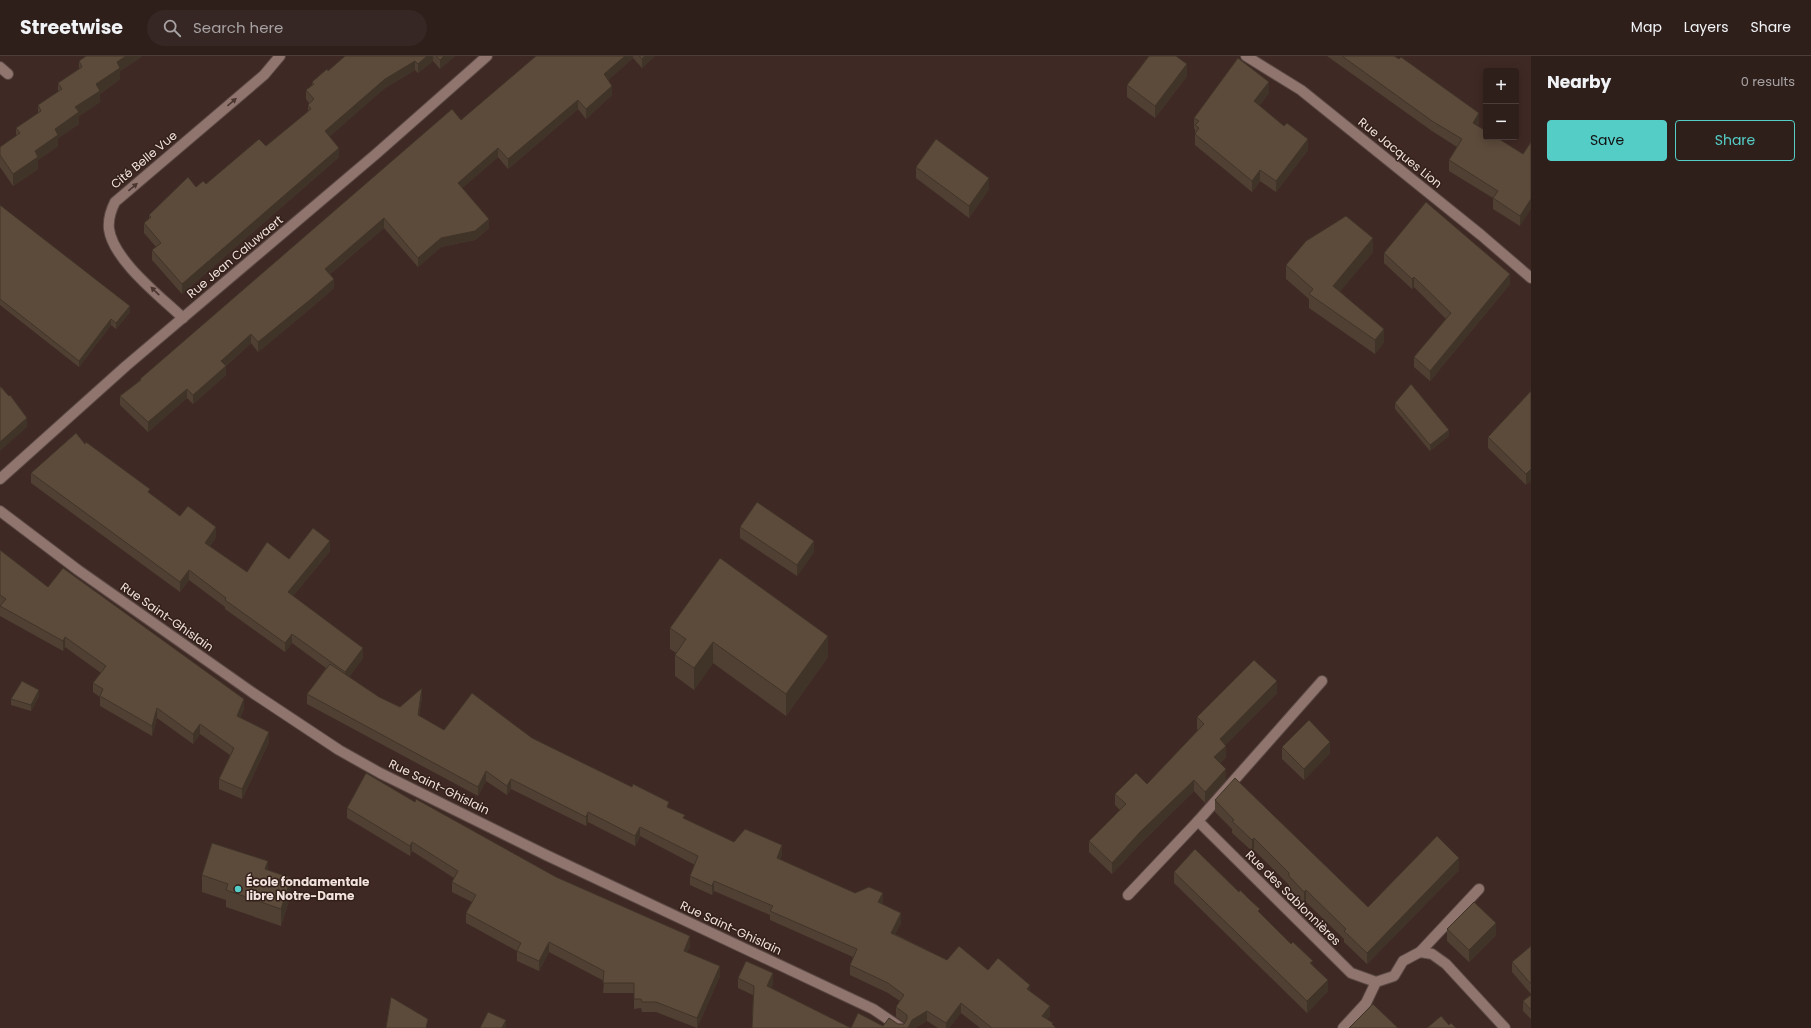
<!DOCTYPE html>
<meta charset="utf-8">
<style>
:root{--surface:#2f1f1b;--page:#372724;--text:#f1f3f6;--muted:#a7a2a3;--line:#4a3d3a;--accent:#54cdc7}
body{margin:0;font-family:Poppins,sans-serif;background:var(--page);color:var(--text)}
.controls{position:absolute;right:12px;top:12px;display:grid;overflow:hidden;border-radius:4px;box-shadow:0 2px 10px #0003}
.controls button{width:36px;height:36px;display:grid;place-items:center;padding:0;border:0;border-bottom:1px solid var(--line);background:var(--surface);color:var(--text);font:20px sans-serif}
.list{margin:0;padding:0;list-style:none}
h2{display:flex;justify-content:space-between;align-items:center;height:52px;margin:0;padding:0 16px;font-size:17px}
h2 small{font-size:13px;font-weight:400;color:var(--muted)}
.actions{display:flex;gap:8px;padding:12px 16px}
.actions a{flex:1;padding:9px 0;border:1px solid var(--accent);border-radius:4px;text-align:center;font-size:14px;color:var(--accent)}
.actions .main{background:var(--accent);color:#111}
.icon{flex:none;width:22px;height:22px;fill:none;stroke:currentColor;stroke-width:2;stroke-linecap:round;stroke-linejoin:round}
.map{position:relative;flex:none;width:1531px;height:972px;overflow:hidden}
header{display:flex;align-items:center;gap:24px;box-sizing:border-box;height:56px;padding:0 20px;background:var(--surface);border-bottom:1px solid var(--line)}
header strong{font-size:19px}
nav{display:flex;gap:22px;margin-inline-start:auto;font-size:14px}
.search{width:280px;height:36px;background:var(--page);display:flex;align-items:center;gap:10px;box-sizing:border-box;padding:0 14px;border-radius:22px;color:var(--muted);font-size:15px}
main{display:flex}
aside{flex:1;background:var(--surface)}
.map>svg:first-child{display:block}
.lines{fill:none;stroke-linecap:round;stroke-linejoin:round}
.service-casing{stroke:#5a4843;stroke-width:12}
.minor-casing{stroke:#5a4843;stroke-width:12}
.service{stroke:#8f756e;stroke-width:10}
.minor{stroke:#8f756e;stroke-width:10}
.wall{fill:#4f4033}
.shaded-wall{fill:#403429}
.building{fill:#5c4b3b;stroke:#403429}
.oneway{fill:#4b352f}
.poi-dot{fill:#54cdc7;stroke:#34201a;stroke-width:1.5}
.labels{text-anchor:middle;stroke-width:3;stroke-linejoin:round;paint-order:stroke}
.street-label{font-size:12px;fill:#f1e2de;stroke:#34201a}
.poi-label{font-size:12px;font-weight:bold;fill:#f1e2de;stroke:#34201a;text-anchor:start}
</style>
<header>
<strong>Streetwise</strong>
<div class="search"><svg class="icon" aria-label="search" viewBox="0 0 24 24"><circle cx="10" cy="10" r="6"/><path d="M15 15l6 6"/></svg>Search here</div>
<nav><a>Map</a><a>Layers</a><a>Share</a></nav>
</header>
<main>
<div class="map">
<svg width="1531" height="972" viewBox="0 0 1531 972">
<rect width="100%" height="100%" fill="#3f2924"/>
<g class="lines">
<defs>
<polyline id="service" points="0,11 8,18"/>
<g id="minor">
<polyline points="1246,0 1301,34 1481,179 1531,222"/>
<path d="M 183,262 C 161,241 113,204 109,173 C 108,164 111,154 115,146 L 264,19 L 280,0"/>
<polyline points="0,423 126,310 376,98 487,0"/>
<polyline points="0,455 78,514 253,637 339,694 380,717 546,799 873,953 901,972"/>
<polyline points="1198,765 1351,917 1376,926 1394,920 1403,905 1420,896 1432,898 1446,908 1505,972"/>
<polyline points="1128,839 1198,765 1322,625"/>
<polyline points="1420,896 1479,833"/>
<polyline points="1343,972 1366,947 1376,926"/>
</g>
</defs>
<use href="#service" class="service-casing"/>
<use href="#minor" class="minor-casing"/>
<use href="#service" class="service"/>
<use href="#minor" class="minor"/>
</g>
<g class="wall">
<polygon points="141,0 141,1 120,15 120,23 100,38 100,46 79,60 79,68 58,82 58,90 38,104 38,113 13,130 0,111 0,91 16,80 16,72 38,57 38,49 58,36 58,27 79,13 79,5"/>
<polygon points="345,0 455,0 440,13 433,5 418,17 415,14 385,32 341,69 329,80 339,101 182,238 152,204 152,194 156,191 144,177 144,167 149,163 149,159 196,131 206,128 266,90 308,56 308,49 309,47 306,43 306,34 312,29 312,26 328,15"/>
<polygon points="536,0 655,0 642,12 633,2 608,24 612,39 586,63 578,53 508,113 498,101 462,132 489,172 475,184 441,191 418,211 384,172 330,218 334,232 311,252 258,296 251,287 226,310 226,319 193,348 187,342 148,376 120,349 120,340 140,324 140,323 461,64"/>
<polygon points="1327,0 1394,0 1479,68 1477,70 1523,98 1520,170 1493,153 1493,142 1449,115 1449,104 1457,91 1432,75"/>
<polygon points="1187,20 1155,62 1127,41 1127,29"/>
<polygon points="1269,37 1259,50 1308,94 1276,136 1260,125 1252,136 1195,89 1195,73 1194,73 1194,62"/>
<polygon points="916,111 989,133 969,162 916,122"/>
<polygon points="0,149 130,256 116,273 111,269 79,311 0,249"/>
<polygon points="1373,196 1340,235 1384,286 1375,298 1309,252 1309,243 1286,223 1286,209"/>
<polygon points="1384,197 1510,228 1430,325 1414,311 1414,301 1446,263 1414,231 1412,233 1384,207"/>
<polygon points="1531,335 1526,429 1488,392 1488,381"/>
<polygon points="1395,347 1449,380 1430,395 1395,353"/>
<polygon points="85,388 180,460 216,481 210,490 247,516 289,503 330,495 293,540 363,602 349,621 379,641 400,651 422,641 419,660 444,674 532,682 669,752 685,763 734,786 782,799 780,804 855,837 883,846 882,848 901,867 895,878 947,904 988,914 1030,936 1050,960 1047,963 1056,972 980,972 961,957 949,972 938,972 927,965 915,972 752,972 753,939 738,932 738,922 773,927 771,932 851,972 883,970 898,968 904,968 905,967 896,961 896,951 900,945 888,937 850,919 850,909 853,901 770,864 770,859 714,835 712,839 690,829 690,820 695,809 640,780 635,790 588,766 586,770 511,733 507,739 486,725 478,740 307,648 307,638 326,612 292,587 285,596 225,553 225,551 189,524 180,536 31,427 31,417"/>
<polygon points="740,471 814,496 797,520 740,482"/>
<polygon points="0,494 48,531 244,653 240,662 269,686 242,743 219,733 219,723 230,699 200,678 193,688 157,662 152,680 100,650 100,641 93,636 93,627 101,617 65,591 63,595 0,560"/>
<polygon points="670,572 828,601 786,660 713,607 694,634 675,620 675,599 676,597 670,593"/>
<polygon points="1277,637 1225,689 1226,701 1220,707 1226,724 1205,747 1194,735 1140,788 1112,818 1089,796 1089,785 1120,754 1115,749 1115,738 1147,728 1198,674 1197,673 1197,661"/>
<polygon points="39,640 31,655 11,649 11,643"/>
<polygon points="1282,691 1330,697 1304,724 1282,703"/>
<polygon points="1215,744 1368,851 1459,814 1367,908 1344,886 1344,883 1306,846 1304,847 1289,832 1289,829 1254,794 1252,795 1232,777 1232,773 1215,756"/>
<polygon points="415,746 556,821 690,890 687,896 720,920 697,972 656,956 642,956 641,952 634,953 634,937 603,937 604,925 549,896 539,915 517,905 517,895 466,867 466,857 472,846 452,836 452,826 454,822 412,795 410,800 347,762 347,752"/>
<polygon points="268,814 291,838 281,870 226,851 226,844 202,836 202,819"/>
<polygon points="1174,816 1260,857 1313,909 1328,935 1307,957 1174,827"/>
<polygon points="1447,873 1496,879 1469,906 1447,885"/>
<polygon points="1531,890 1531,938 1512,916 1512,906"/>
<polygon points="1531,939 1531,963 1523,955 1523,945"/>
</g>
<g class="shaded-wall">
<polygon points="126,0 141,0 141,1 120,15 120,23 100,38 100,46 79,60 79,68 58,82 58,90 38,104 38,113 13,130 13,118 117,6"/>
<polygon points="427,0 433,0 433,5 418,17 418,8"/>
<polygon points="444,0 455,0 440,13 440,4"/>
<polygon points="625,0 633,0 633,2 604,28 604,18"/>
<polygon points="645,0 655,0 642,12 642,3"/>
<polygon points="415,5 415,14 385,32 325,85 325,75 341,60 385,23"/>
<polygon points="1187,8 1187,20 1155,62 1155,50"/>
<polygon points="1269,26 1269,37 1254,56 1254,45"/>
<polygon points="612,30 612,39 586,63 586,53"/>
<polygon points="578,44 578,53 508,113 508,103"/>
<polygon points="1479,57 1479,68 1473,77 1473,67"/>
<polygon points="1308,83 1308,94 1276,136 1276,125"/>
<polygon points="339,92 339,101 182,238 182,228"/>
<polygon points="498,92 498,101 458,136 458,127"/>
<polygon points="1260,114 1260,125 1252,136 1252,125"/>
<polygon points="989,122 989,133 969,162 969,150"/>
<polygon points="1531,143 1531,153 1520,170 1520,160"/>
<polygon points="384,162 384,172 325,222 325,213"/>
<polygon points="489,163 489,172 475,184 441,191 418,211 418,202 441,182"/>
<polygon points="1373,182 1373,196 1333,244 1333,230"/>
<polygon points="1510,218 1510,228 1430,325 1430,315"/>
<polygon points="1414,221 1414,231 1412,233 1412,223"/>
<polygon points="334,223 334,232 311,252 258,296 258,286"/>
<polygon points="130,250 130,256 116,273 116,267"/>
<polygon points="111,263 111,269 79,311 79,305"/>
<polygon points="1384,273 1384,286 1375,298 1375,284"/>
<polygon points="251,278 251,287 221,314 221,305"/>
<polygon points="226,310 226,319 193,348 193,339"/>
<polygon points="187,333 187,342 148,376 148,366"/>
<polygon points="27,362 27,371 0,395 0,386"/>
<polygon points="1449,374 1449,380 1430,395 1430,389"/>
<polygon points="1531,413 1531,425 1526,429 1526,418"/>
<polygon points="216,471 216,481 205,497 205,487"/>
<polygon points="330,485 330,495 288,546 288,536"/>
<polygon points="814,485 814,496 797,520 797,509"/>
<polygon points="189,514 189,524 180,536 180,526"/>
<polygon points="292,578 292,587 285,596 285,587"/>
<polygon points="828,580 828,601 786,660 786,638"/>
<polygon points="65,581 65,591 63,595 63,585"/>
<polygon points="713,586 713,607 694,634 694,612"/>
<polygon points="363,592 363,602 345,626 345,616"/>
<polygon points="1277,625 1277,637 1220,695 1220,683"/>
<polygon points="422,632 422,641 418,669 418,659"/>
<polygon points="39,634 39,640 31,655 31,649"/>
<polygon points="244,643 244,653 237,670 237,660"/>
<polygon points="157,652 157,662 152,680 152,670"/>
<polygon points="200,668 200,678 193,688 193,678"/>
<polygon points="269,676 269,686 242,743 242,733"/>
<polygon points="1330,686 1330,697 1304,724 1304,713"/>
<polygon points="1226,690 1226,701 1214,712 1214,701"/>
<polygon points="1226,713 1226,724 1205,747 1205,736"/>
<polygon points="486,715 486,725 478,740 478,731"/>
<polygon points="511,723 511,733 507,739 507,730"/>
<polygon points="1194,724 1194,735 1140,788 1112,818 1112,807 1140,776"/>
<polygon points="588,756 588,766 586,770 586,761"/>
<polygon points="640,771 640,780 635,790 635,780"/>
<polygon points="1254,782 1254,794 1252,795 1252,784"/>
<polygon points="412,786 412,795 410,800 410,790"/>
<polygon points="782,789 782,799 777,812 777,802"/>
<polygon points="1459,802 1459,814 1367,908 1367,897"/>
<polygon points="268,805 268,822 265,813"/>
<polygon points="291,822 291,838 281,870 281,853"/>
<polygon points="714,825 714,835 712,839 712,830"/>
<polygon points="1306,834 1306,846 1304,847 1304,836"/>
<polygon points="883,837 883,846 878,856 878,846"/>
<polygon points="901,857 901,867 891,886 891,877"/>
<polygon points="1496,867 1496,879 1469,906 1469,894"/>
<polygon points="690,880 690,890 684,904 684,895"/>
<polygon points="549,886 549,896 539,915 539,905"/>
<polygon points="720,910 720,920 697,972 697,962"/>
<polygon points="773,917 773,927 767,940 767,930"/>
<polygon points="1328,924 1328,935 1307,957 1307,945"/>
<polygon points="1030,929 1030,938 1027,933"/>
<polygon points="961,947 961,957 949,972 946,972 946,967"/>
<polygon points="1050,950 1050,960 1042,969 1042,960"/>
<polygon points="927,955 927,965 915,972 908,972 912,964"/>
<polygon points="506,964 506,970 505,972 502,972"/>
</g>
<g class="building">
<polygon points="86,0 126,0 117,6 120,12 96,28 100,35 75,51 79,56 55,73 58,79 35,95 38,101 13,118 0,99 0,91 20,77 16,72 41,55 38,49 62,33 58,27 82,11 79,5"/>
<polygon points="345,0 427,0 418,8 415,5 385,23 325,75 339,92 182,228 152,194 161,187 144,167 151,161 149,159 188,121 196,131 203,125 206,128 259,83 266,90 311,53 308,49 314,43 306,34 314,28 312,26 327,13 328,15"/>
<polygon points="436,0 444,0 440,4"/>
<polygon points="536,0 625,0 604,18 612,30 586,53 578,44 508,103 498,92 458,127 489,163 475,175 441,182 418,202 384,162 325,213 334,223 311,243 258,286 251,278 221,305 226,310 193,339 187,333 148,366 120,340 141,324 140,323 452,53 461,64"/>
<polygon points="639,0 645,0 642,3"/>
<polygon points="1149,0 1176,0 1187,8 1155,50 1127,29"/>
<polygon points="1342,0 1394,0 1399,3 1401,1 1479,57 1473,67 1486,75 1486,81 1496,81 1523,98 1531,86 1531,143 1520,160 1493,142 1498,135 1449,104 1462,83 1432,65"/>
<polygon points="1238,2 1269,26 1254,45 1284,70 1287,67 1308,83 1276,125 1260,114 1252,125 1195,78 1199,72 1195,69 1199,65 1194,62"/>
<polygon points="936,83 989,122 969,150 916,111"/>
<polygon points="1426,146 1510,218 1430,315 1414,301 1451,257 1414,221 1412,223 1384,197"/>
<polygon points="0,149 130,250 116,267 111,263 79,305 0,243"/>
<polygon points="1346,160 1373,182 1333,230 1384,273 1375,284 1309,238 1313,233 1286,209 1306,185"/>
<polygon points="1411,328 1449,374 1430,389 1395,347"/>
<polygon points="0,330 9,340 10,339 27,362 0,386"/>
<polygon points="1531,335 1531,413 1526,418 1488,381"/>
<polygon points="76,377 85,388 86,386 150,433 148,436 180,460 188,450 216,471 205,487 247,516 267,486 289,503 313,472 330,485 288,536 363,592 345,616 292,578 285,587 225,544 226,542 189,514 180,526 31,417"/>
<polygon points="757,446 814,485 797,509 740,471"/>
<polygon points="0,494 48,531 63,512 244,643 237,660 269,676 242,733 219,723 234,692 200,668 193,678 157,652 152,670 100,640 103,633 93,627 106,610 65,581 63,585 0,550 6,543 0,539"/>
<polygon points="720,502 828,580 786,638 713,586 694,612 675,599 686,583 670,572"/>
<polygon points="1254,604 1277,625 1220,683 1226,690 1214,701 1226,713 1205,736 1194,724 1140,776 1112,807 1089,785 1126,748 1115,738 1136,717 1147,728 1204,668 1197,661"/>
<polygon points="330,608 379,641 400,651 422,632 418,659 444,674 472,637 532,682 632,731 633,728 669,746 667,751 685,759 683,762 734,786 745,773 782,789 777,802 855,837 869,831 883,837 878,846 901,857 891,877 947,904 959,890 988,914 998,902 1030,929 1027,933 1050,950 1042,960 1053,967 1052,968 1056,972 992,972 961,947 946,967 927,955 912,964 908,972 752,972 754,930 738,922 746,905 773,917 767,930 851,972 858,957 883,970 889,962 898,968 904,968 907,963 907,959 896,951 904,939 888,927 850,909 857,893 770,855 773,850 714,825 712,830 690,820 698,800 640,771 635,780 588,756 586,761 511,723 507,730 486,715 478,731 307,638"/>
<polygon points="22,625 39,634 31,649 11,643"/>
<polygon points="1309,664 1330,686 1304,713 1282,691"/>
<polygon points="366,717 415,746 416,743 556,821 690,880 684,895 720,910 697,962 656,946 642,946 641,943 634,943 634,927 603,927 604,915 549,886 539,905 517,895 521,887 466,857 476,839 452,826 458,815 412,786 410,790 347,752"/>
<polygon points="1235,722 1368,851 1437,780 1459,802 1367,897 1344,875 1346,873 1306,834 1304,836 1289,820 1289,817 1254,782 1252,784 1232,765 1234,764 1215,744"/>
<polygon points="212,787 268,805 265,813 291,822 281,853 226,834 228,828 202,819"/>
<polygon points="1195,793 1239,836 1240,834 1250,844 1260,853 1258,855 1291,888 1293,886 1313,905 1310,907 1328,924 1307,945 1174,816"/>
<polygon points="1474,846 1496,867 1469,894 1447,873"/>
<polygon points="1531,890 1531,928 1512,906"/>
<polygon points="1531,939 1531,954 1523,945"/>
<polygon points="391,941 428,963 426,972 386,972"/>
<polygon points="1373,948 1398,972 1349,972"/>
<polygon points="488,956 506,964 502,972 480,972"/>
<polygon points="1441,960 1449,969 1451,967 1456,972 1427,972"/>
</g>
<defs><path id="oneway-solid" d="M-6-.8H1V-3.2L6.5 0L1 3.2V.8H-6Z"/></defs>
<g class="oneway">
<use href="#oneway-solid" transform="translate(232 46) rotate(-40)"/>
<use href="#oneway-solid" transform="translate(133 131) rotate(-40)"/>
<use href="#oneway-solid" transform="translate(155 235) rotate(-136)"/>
</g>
<circle class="poi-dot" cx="238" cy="833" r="4"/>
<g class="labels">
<g class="street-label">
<text transform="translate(1400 97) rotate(39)" y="4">Rue Jacques Lion</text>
<text transform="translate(144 104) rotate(-40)" y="4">Cité Belle Vue</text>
<text transform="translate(235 201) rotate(-40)" y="4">Rue Jean Caluwaert</text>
<text transform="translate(167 561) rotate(35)" y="4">Rue Saint-Ghislain</text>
<text transform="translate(439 731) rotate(26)" y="4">Rue Saint-Ghislain</text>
<text transform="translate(1293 842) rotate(45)" y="4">Rue des Sablonnières</text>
<text transform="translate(731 872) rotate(25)" y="4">Rue Saint-Ghislain</text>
</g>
<g class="poi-label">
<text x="246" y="830">École fondamentale<tspan x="246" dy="14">libre Notre-Dame</tspan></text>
</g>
</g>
</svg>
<div class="controls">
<button>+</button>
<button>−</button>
</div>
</div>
<aside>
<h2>Nearby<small>0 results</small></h2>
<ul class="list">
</ul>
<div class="actions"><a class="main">Save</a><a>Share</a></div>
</aside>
</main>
